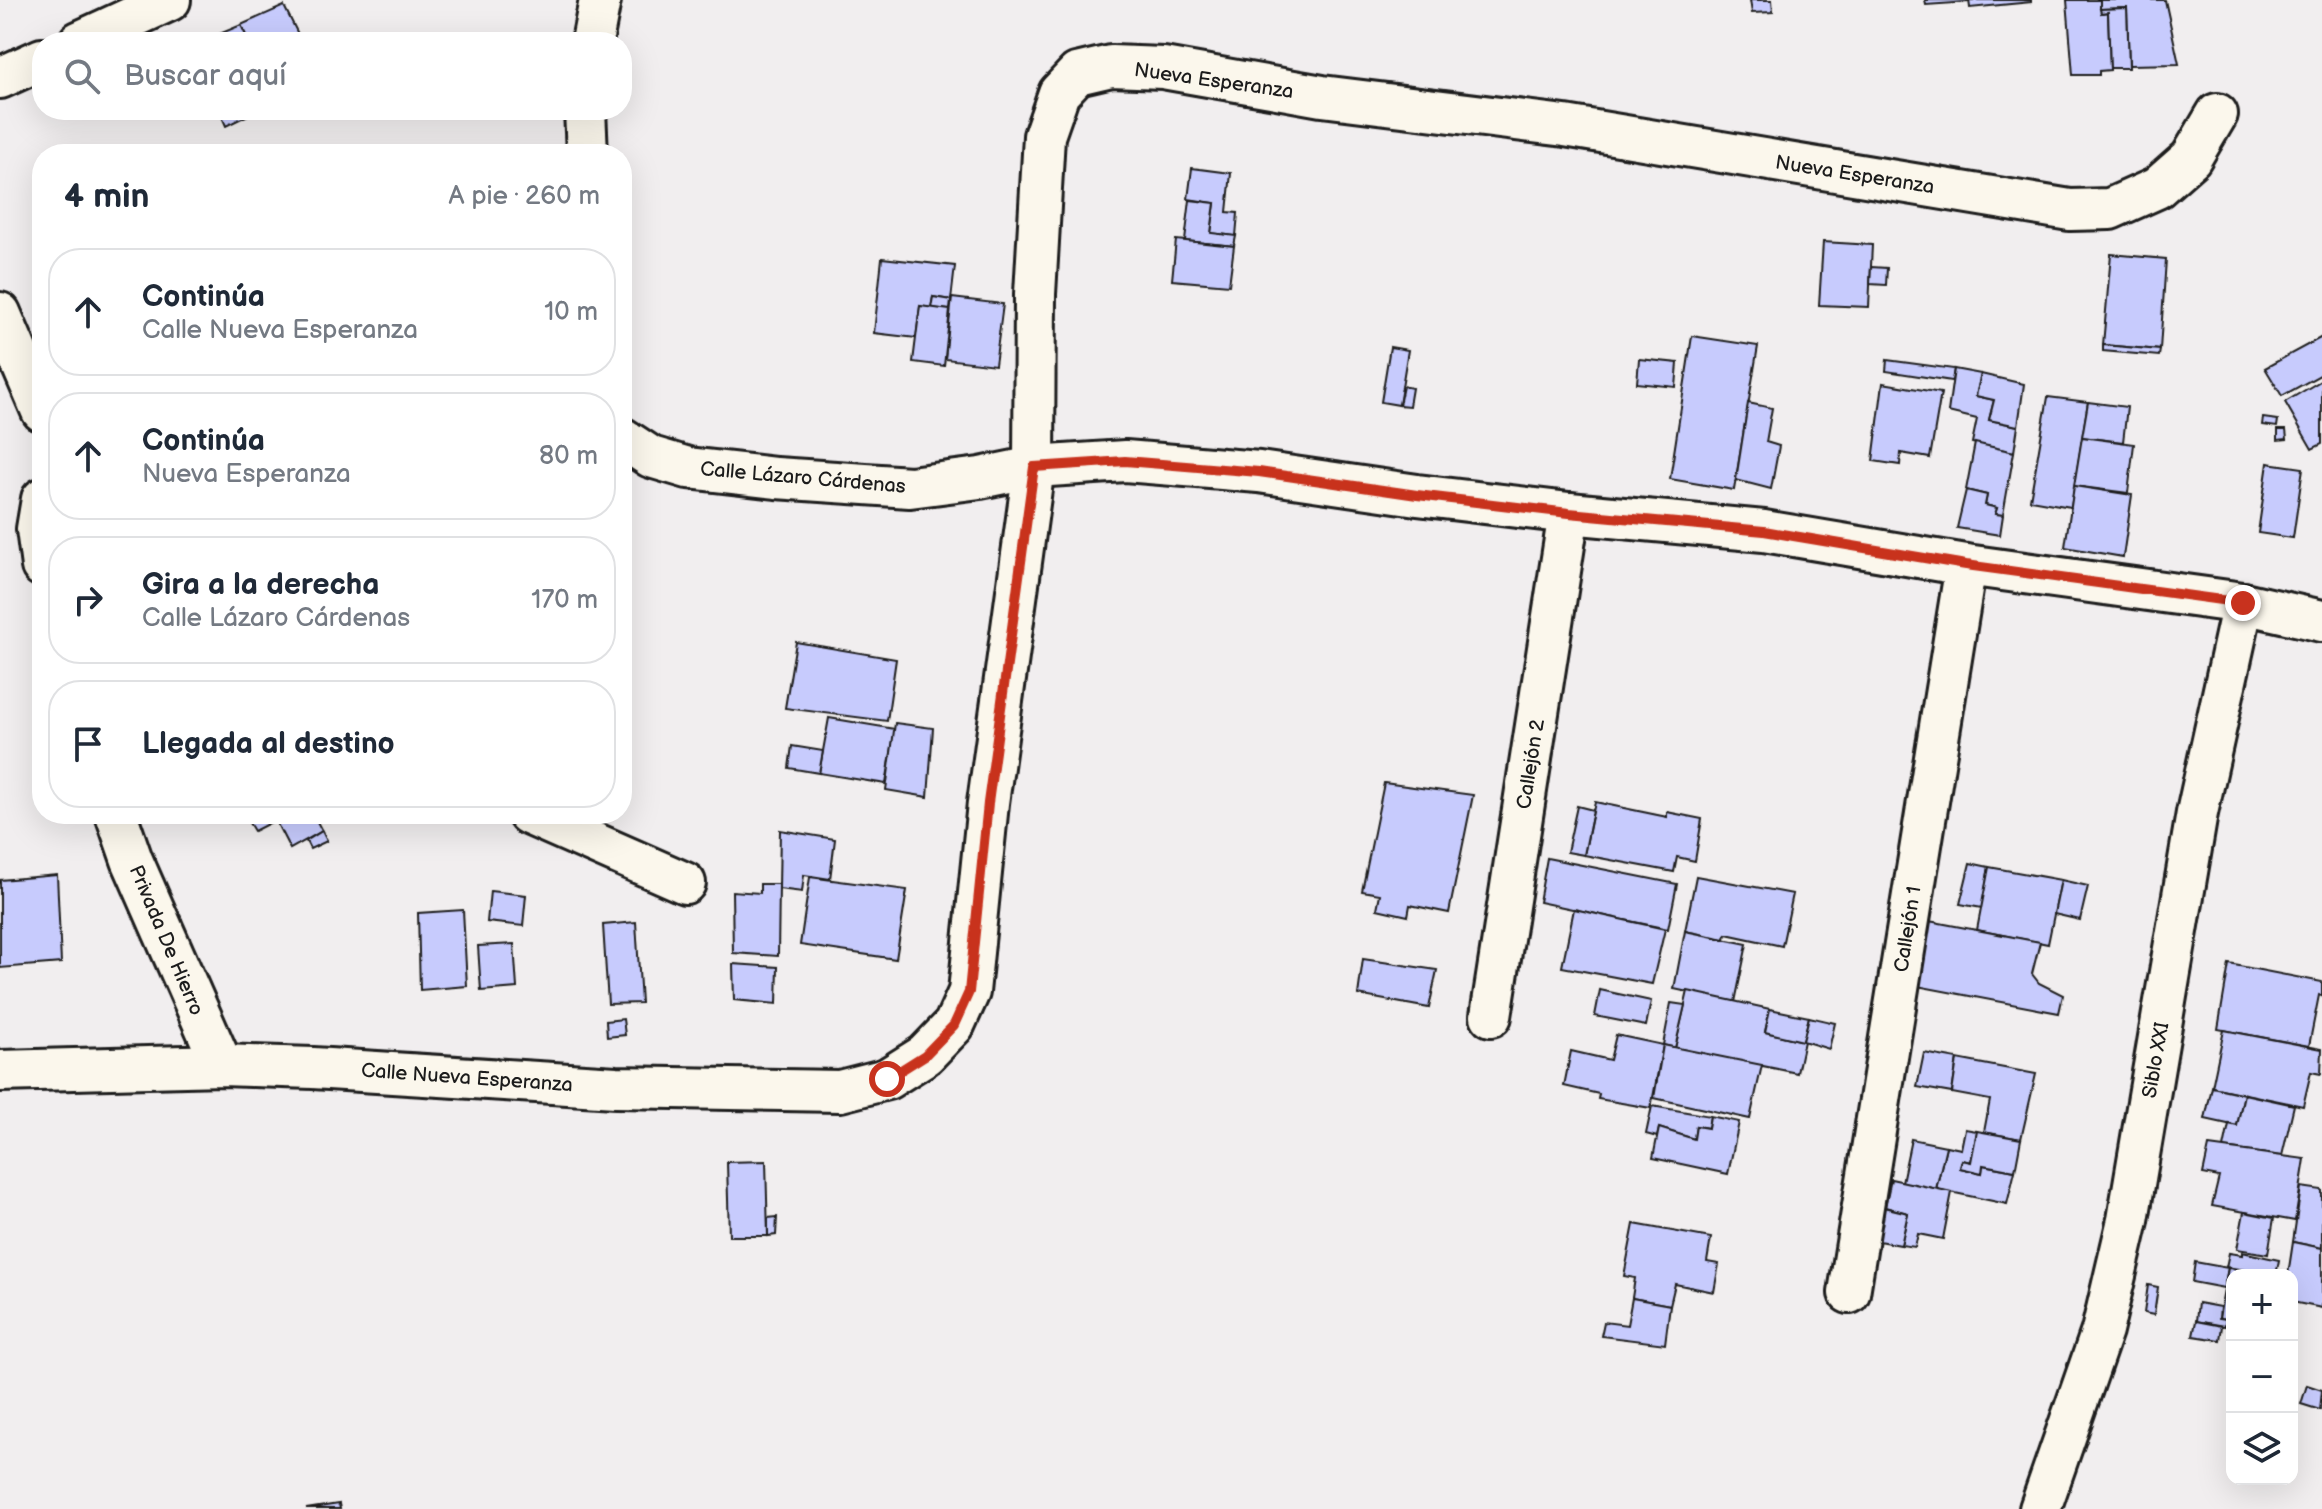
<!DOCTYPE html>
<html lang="es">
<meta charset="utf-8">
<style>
:root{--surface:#fff;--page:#f6f6f7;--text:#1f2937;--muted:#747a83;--line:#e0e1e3}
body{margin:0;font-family:"Balsamiq Sans",sans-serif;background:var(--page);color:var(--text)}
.controls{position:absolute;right:24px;bottom:24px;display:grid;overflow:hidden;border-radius:16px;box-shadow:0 8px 32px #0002}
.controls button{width:72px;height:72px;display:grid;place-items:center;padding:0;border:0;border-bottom:2px solid var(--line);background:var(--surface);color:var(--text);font:40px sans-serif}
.stop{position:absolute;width:24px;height:24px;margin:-18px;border:6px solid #c8321e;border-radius:50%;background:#fff}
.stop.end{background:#c8321e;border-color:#fff;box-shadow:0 2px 8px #0008}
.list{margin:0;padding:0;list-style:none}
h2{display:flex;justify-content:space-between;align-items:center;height:104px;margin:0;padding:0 32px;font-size:34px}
h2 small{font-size:26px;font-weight:400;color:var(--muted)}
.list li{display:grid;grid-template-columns:52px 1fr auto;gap:24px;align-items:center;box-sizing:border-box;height:128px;margin:0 16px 16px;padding:0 16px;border:2px solid var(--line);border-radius:32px}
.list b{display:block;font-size:30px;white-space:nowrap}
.list p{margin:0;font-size:26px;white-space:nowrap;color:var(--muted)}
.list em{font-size:26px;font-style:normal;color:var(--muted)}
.icon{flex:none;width:44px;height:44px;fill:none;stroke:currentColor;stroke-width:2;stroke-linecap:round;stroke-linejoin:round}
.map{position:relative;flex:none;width:2322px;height:1509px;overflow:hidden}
.search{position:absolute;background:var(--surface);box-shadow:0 8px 32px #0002;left:32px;top:32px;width:600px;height:88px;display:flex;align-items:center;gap:20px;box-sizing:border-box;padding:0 28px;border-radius:32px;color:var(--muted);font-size:30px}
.panel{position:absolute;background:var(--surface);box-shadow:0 8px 32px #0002;left:32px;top:144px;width:600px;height:680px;border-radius:32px}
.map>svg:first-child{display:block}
.building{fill:#c7cbfd;stroke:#1c1c1c;stroke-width:2}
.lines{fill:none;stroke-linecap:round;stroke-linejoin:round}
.minor-casing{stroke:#1c1c1c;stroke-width:46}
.minor{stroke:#fbf7ec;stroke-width:40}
.route{stroke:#c8321e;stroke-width:10}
.labels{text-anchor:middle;stroke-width:6;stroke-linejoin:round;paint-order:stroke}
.street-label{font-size:20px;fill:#1c1c1c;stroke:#fbf7ec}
</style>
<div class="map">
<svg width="2322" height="1509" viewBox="0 0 2322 1509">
<rect width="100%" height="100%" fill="#f1eeef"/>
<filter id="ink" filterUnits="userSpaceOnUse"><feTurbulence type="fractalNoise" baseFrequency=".0125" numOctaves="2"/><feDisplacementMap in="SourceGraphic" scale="16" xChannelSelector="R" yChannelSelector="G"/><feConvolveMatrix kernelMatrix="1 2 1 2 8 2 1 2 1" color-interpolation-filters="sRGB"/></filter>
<g filter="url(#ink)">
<g class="building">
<polygon points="1750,0 1772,0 1773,12 1752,13"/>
<polygon points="1925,0 1969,0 1969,2 1926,5"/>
<polygon points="1969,0 2031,0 2031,2 1970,8"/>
<polygon points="2067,0 2100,0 2101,13 2108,12 2110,70 2099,71 2099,75 2073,75"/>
<polygon points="2100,0 2165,0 2179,64 2129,65 2127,8 2100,9"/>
<polygon points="284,6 302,42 249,42 241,25"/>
<polygon points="2127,8 2129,68 2110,68 2108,12 2101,13 2100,9"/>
<polygon points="241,25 249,42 221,42 217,35"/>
<polygon points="217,35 221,42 202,42"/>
<polygon points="219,110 258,110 226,126"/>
<polygon points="1192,168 1231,173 1227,212 1238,213 1236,236 1211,233 1215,203 1188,199"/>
<polygon points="1190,200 1215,203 1211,233 1236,236 1234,246 1185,241"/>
<polygon points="1176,240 1234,246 1229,285 1172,280"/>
<polygon points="1823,242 1872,245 1869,307 1819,305"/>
<polygon points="2111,254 2166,259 2160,350 2103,345"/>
<polygon points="882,258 955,266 951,300 933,297 931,308 920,306 916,338 874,333"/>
<polygon points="1871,267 1887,268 1886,285 1870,284"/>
<polygon points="933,297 951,300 950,310 931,308"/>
<polygon points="952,298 1003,304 995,365 945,359"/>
<polygon points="920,306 950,310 944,366 913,362"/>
<polygon points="1692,336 1758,346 1734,490 1670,479"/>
<polygon points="2322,337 2322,374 2282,396 2265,368"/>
<polygon points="2103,345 2160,350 2159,356 2103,351"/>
<polygon points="1390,347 1408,350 1399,405 1381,402"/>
<polygon points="1639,359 1678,363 1676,387 1637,383"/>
<polygon points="1887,360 1954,369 1952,381 1886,371"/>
<polygon points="1954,369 1981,374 1976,396 1994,400 1989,420 2018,426 2014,452 1972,443 1977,419 1948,412"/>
<polygon points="1981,374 2024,384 2018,426 1989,420 1994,400 1976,396"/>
<polygon points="2322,380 2322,444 2312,449 2285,402"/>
<polygon points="1883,383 1941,393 1930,458 1901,453 1900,465 1873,461"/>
<polygon points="1403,386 1412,388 1409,406 1399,405"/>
<polygon points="2048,397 2088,402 2071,507 2030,500"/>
<polygon points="2088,402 2127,407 2123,442 2082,437"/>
<polygon points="1748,403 1772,408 1766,442 1779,446 1771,489 1736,480"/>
<polygon points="2263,418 2278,420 2277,427 2262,425"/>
<polygon points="2278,430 2286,430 2287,439 2278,440"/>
<polygon points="2082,437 2134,444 2128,493 2074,486"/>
<polygon points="1975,443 2014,452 2003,515 1995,514 1997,508 1985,505 1987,495 1966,490"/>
<polygon points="2268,463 2303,468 2293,538 2258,533"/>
<polygon points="2074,486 2132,495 2123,557 2065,547"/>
<polygon points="1966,490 1987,495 1985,505 1997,508 1995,514 2003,515 2000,535 1957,528"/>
<polygon points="796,642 896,659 887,721 785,708"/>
<polygon points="829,718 895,729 886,784 819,773"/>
<polygon points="895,723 933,728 928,797 886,790"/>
<polygon points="792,746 823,751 819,773 789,768"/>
<polygon points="1384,783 1473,795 1449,913 1410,905 1408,916 1377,909 1380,894 1362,891"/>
<polygon points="1595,802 1667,817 1667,812 1702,819 1695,861 1677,857 1674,872 1584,855"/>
<polygon points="1577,806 1593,810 1584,855 1567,852"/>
<polygon points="254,814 287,814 254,831 246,818"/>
<polygon points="287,814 313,814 322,831 290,849 275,820"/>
<polygon points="780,830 835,839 830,879 804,875 802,892 779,889"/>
<polygon points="322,831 327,841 310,849 306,841"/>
<polygon points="1547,858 1677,884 1668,929 1539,902"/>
<polygon points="1970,863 1989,867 1982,908 1960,904"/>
<polygon points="1989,867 2061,880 2048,944 1977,930"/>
<polygon points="57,875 61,963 0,968 0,880"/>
<polygon points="1696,876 1793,894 1782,946 1726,934 1725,939 1685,931"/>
<polygon points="810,877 907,890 896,959 800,945"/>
<polygon points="2061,880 2088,886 2080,920 2054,914"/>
<polygon points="760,884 779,884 778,956 733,953 732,891 760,893"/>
<polygon points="490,891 526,895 523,926 487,922"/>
<polygon points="1574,909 1665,929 1652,984 1562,967"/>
<polygon points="463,910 467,986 420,990 418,913"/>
<polygon points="1929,921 2040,942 2032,974 2039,983 2063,995 2059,1013 1917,986"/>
<polygon points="636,922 641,1003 608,1004 603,925"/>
<polygon points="1685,931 1747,944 1735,1002 1674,989"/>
<polygon points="514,944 517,988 481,991 478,946"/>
<polygon points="1363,959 1437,970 1429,1008 1358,995"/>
<polygon points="733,964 778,967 777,1004 734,1000"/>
<polygon points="2229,964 2322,982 2322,996 2319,995 2309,1046 2218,1029"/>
<polygon points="1600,990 1651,1001 1646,1026 1595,1016"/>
<polygon points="1688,991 1770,1009 1765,1032 1804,1041 1797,1073 1675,1048"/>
<polygon points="1671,1003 1685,1005 1675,1048 1663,1045"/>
<polygon points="1770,1009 1809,1017 1803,1041 1765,1032"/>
<polygon points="1809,1017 1835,1023 1829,1049 1803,1041"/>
<polygon points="623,1019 625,1035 607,1037 606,1021"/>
<polygon points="2224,1030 2322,1049 2321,1074 2311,1072 2303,1106 2212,1087"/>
<polygon points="1616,1035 1663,1045 1651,1108 1598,1099 1599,1094 1564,1086 1571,1051 1610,1060"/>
<polygon points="1663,1045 1762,1065 1750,1119 1654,1098"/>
<polygon points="1924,1053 1957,1059 1952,1093 1917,1087"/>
<polygon points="1957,1059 2036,1074 2021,1139 1984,1132 1990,1100 1952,1093"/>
<polygon points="2212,1087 2244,1094 2237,1126 2205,1119"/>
<polygon points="2244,1094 2294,1105 2282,1156 2224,1148 2229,1124 2237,1126"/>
<polygon points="1652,1106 1710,1116 1708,1128 1696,1126 1694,1139 1659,1128 1657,1137 1646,1134"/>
<polygon points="1710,1116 1739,1122 1728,1174 1653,1158 1659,1128 1694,1139 1696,1126 1708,1128"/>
<polygon points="1965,1129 1977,1131 1971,1162 1962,1160 1960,1168 1982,1173 1983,1165 2015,1171 2007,1204 1936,1189 1946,1146 1961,1149"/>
<polygon points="1977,1131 2021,1139 2015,1171 1983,1165 1982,1173 1960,1168 1962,1160 1971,1162"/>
<polygon points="1911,1139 1946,1146 1936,1189 1902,1182"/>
<polygon points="2209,1146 2305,1159 2295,1221 2212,1206 2219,1177 2203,1174"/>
<polygon points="766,1161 768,1236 729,1236 727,1162"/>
<polygon points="1891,1179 1952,1192 1943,1239 1918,1234 1915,1247 1901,1245 1908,1213 1885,1207"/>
<polygon points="2301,1187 2322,1190 2322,1248 2293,1242"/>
<polygon points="1875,1205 1908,1213 1901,1245 1867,1239"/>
<polygon points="2244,1212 2274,1218 2268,1254 2237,1249"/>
<polygon points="777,1217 776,1235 768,1236 768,1218"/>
<polygon points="1634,1224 1711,1238 1707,1262 1719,1264 1714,1292 1675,1284 1670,1305 1632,1298 1635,1278 1624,1276"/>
<polygon points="2293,1242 2322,1248 2322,1308 2292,1302 2292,1275 2288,1275"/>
<polygon points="2242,1252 2279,1260 2276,1275 2226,1267 2229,1253 2242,1255"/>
<polygon points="2195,1262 2228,1268 2224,1288 2192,1282"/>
<polygon points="2228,1268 2275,1275 2232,1275 2232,1320 2219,1318"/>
<polygon points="2148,1285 2158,1287 2154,1315 2144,1313"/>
<polygon points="1632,1298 1670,1305 1665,1344 1601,1336 1604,1322 1627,1325"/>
<polygon points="2198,1303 2220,1307 2219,1318 2226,1319 2225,1326 2196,1321"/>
<polygon points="2196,1321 2222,1326 2220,1340 2193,1336"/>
<polygon points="2307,1385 2322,1390 2320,1410 2301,1404"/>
<polygon points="339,1504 340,1509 306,1509"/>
</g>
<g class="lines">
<defs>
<g id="minor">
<polyline points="79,42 170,0"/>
<polyline points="592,42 600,0"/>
<polyline points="0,78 42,59"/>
<polyline points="585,110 587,154"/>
<polyline points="0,313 42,411"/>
<polyline points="622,438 651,457 688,468 776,478 910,487 980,478 1034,467 1125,461 1259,472 1417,495 1569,513 1764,531 1966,565 2243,603 2322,621"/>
<polyline points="42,499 37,529 42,566"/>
<polyline points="116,814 132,860 222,1065"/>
<polyline points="528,814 685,883"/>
<polyline points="1491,1016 1569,513"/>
<polyline points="0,1071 222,1065 313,1068 616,1087 840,1091 887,1079 925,1055 954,1025 969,992 988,803 1034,467 1035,294 1044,136 1059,93 1077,74 1111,66 1163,68 1322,96 1565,126 2070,210 2110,209 2157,188 2191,158 2217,114"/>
<polyline points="1849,1293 1966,565"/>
<polyline points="2040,1509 2102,1331 2128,1220 2197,813 2243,603"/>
</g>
</defs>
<use href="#minor" class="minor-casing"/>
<use href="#minor" class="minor"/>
</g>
</g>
<g class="lines" filter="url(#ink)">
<polyline class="route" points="887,1079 925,1055 954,1025 969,992 988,803 1034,467 1125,461 1259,472 1417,495 1569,513 1764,531 1966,565 2243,603"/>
</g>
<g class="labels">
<g class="street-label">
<text transform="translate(1214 80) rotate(8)" y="7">Nueva Esperanza</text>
<text transform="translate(1855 174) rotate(9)" y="7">Nueva Esperanza</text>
<text transform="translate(803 477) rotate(5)" y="7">Calle Lázaro Cárdenas</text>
<text transform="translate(1530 764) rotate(-81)" y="7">Callejón 2</text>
<text transform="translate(1907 929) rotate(-81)" y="7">Callejón 1</text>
<text transform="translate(167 940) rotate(67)" y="7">Privada De Hierro</text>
<text transform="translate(2155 1060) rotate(-80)" y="7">Siblo XXI</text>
<text transform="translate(467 1077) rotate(4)" y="7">Calle Nueva Esperanza</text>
</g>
</g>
</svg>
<div class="controls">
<button>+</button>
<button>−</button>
<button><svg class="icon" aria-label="layers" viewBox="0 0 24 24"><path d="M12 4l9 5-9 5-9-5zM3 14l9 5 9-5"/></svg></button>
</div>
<div class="stop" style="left:887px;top:1079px"></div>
<div class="stop end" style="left:2243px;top:603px"></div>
<div class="search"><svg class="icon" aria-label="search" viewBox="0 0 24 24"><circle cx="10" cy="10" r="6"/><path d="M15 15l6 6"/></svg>Buscar aquí</div>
<section class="panel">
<h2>4 min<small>A pie · 260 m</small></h2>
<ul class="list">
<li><svg class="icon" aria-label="ahead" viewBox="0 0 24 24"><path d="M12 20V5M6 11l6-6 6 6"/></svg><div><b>Continúa</b><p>Calle Nueva Esperanza</p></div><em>10 m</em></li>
<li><svg class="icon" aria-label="ahead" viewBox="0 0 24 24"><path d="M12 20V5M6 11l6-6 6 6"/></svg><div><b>Continúa</b><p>Nueva Esperanza</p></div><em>80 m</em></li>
<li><svg class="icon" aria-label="right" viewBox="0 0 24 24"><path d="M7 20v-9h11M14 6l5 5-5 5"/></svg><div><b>Gira a la derecha</b><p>Calle Lázaro Cárdenas</p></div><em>170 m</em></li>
<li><svg class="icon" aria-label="arrive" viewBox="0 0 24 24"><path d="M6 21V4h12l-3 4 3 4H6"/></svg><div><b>Llegada al destino</b></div></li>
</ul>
</section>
</div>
